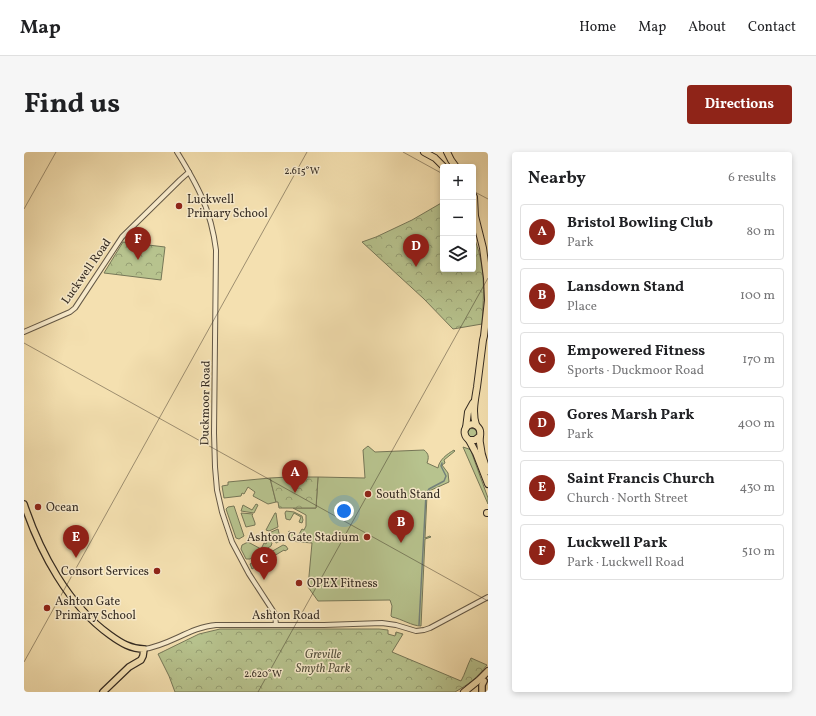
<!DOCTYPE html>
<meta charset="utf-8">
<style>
:root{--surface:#fff;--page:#f6f6f6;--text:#202124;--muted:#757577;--line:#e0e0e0;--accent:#8f2418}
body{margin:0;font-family:Vollkorn,serif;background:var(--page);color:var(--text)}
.controls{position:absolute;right:12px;top:12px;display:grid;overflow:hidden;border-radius:4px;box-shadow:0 2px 6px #0003}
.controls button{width:36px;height:36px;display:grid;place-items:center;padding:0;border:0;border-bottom:1px solid var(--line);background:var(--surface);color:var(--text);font:20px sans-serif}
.you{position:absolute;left:320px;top:359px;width:14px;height:14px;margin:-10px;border:3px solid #fff;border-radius:50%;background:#1a73e8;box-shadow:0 0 0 6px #1a73e833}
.badge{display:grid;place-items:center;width:26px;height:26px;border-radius:50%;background:var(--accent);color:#fff;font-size:13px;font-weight:700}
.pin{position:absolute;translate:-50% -33px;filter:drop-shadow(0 1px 2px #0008)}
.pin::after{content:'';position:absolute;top:21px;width:14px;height:12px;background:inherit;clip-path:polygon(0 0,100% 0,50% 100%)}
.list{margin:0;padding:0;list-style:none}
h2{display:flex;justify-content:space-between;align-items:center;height:52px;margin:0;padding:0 16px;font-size:17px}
h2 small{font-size:13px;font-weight:400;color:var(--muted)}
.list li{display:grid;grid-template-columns:26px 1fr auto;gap:12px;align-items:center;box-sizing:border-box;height:56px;margin:0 8px 8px;padding:0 8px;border:1px solid var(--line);border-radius:4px}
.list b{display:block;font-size:15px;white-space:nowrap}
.list p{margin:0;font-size:13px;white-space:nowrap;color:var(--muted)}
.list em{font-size:13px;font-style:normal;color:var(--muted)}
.icon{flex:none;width:22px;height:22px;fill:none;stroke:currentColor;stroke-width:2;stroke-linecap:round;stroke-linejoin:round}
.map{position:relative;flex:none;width:464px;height:540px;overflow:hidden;border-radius:4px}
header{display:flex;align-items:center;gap:24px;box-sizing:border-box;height:56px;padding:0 20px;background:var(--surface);border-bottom:1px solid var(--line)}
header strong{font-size:19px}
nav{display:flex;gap:22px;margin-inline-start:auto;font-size:14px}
.intro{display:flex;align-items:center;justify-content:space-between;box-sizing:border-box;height:96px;padding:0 24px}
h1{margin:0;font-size:28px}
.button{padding:10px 18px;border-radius:4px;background:var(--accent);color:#fff;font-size:14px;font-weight:700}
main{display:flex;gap:24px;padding:0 24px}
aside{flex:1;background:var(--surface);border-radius:4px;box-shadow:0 2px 6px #0003}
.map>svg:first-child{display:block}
.grass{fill:#b7c38e;stroke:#767758}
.park{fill:url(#park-crowns);stroke:#767758}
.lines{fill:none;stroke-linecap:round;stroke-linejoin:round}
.stream{stroke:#74817a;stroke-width:1.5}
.minor-casing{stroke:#645846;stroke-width:6}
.major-casing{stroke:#342b22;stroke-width:8}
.highway-casing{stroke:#342b22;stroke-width:8}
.minor{stroke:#f8ebcc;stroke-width:4}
.major{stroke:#f4e0b0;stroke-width:5.5}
.highway{stroke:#f4e0b0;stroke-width:6}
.ticks{fill:none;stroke:#342b22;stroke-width:1;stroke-opacity:0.45}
.poi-dot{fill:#8f2418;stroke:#f8ebcc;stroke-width:1.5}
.labels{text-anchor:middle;stroke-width:3;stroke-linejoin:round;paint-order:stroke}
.poi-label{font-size:12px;fill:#342b22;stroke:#f8ebcc;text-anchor:start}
.street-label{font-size:12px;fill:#342b22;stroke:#f8ebcc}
.park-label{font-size:12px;font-style:italic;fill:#55513d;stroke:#f8ebcc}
.ticks-label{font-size:10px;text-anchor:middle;fill:#342b22;stroke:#f8ebcc;stroke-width:3;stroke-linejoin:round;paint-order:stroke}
</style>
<header>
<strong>Map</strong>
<nav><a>Home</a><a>Map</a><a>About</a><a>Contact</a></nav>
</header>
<div class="intro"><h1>Find us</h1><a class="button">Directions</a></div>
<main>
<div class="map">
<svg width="464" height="540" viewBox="0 0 464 540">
<defs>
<pattern id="park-crowns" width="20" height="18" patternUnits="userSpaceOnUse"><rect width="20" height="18" fill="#b7c38e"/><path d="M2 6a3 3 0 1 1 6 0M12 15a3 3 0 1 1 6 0" fill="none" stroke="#969f74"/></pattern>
</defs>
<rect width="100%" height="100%" fill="#f4e0b0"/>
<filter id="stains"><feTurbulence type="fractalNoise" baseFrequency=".005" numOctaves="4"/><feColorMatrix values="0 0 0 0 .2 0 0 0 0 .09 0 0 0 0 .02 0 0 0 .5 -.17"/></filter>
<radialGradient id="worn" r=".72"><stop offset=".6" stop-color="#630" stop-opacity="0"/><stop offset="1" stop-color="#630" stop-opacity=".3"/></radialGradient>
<g class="grass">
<circle cx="448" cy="281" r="4.5"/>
<path d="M 344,294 L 351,300 L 400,298 C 405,302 405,305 403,311 L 414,316 C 415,308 423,302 430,298 L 431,299 L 420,308 L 421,311 L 418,313 L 424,321 L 425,330 L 405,339 L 403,343 L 401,386 L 406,384 L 407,385 L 401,387 L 397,474 C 388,474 378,467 368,465 L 367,464 L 368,454 L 366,448 L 294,449 L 284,435 L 288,391 L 266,389 L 264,382 L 265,379 L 274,384 L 278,377 L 280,378 L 282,374 L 282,363 L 269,356 L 292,356 L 294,325 L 341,326 L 339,298 Z"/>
<polygon points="439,295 445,297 447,299 464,346 464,352"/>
<polygon points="246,326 252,350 244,352 229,344 231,340 224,335 220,342 218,341 217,344 200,346 198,334 204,333 204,330"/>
<polygon points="232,352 234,353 230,361 217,359 219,353 228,358"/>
<polygon points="210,354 220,384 215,387 212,386 202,357 204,355"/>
<polygon points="262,359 270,360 278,364 279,368 278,371 275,370 277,365 270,361 266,368 262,367 261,361"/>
<polygon points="217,361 229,362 228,363 231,371 231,373 222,375"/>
<polygon points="251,361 252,361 254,375 245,379 242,378"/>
<polygon points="254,377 257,389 252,391 245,384 245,381"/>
<polygon points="244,388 248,391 247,394 226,407 222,407 217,397 218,393 224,390 237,397 240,391 242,392"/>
<polygon points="259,393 262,394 264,397 261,399 260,398 228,417 226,412"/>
</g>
<g class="park">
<path d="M 419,50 L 419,117 L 449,117 L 449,83 C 462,114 460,139 458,172 L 429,177 L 400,147 L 338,90 L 352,85 L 388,68 Z"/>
<polygon points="99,90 141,95 137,128 80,121"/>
<polygon points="264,325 294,325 292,356 255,356 254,350 252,350 246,326"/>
<path d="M 196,477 L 355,477 L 364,478 L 364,482 L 371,484 L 372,480 L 379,482 L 368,500 L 437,529 C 441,522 443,514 447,506 L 463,513 C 453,526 445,532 431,540 L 151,540 L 145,524 L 134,502 L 175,482 Z"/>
</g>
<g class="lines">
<polyline class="stream" points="395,473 402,342 405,337 420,329 422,324 417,314 418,311"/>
<defs>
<g id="minor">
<path d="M 153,0 C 174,34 187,58 192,98 L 190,281 L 191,315 L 193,338 L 198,360 L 208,390 L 225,422 L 251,462 L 252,473"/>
<polyline points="0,180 46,160 51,156 98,85 156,28 165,20"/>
<path d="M 120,497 C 145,494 166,475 192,473 L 300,473 L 358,471 L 372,473 L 392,479 L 400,478 L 406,476 L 464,445"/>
</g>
<g id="major">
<path d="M 0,352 C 16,400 44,453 86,483 C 97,491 107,497 120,497 L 119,504 L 117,508 L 105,515 L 79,540"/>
<polyline points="458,540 458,533 460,529"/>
</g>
<g id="highway">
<polyline points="400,0 411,6 420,15"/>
<polyline points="423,0 427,8 432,15"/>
<path d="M 449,43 L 450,45 L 451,64 L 459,96 L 463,126 L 464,148 L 460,184 L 459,188 C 457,204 455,220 453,235 C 451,248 448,260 452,273"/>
<polyline points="442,276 444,260 449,251"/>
<path d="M 455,285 L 451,288 L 445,288 C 435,280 444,268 453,274 C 454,275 456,277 456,279 C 457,282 455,287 456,291 C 457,301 460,311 464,319"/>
<polyline points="445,288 452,301 464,332"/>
<polyline points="463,361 464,361"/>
<polyline points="440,540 455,528 464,519"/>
</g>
</defs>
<use href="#minor" class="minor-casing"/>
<use href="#major" class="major-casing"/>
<use href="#highway" class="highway-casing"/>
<use href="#minor" class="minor"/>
<use href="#major" class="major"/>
<use href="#highway" class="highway"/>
</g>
<path class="ticks" d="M 379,0 L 419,22M 449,39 L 464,47M 0,57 L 32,0M 0,191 L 464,449M 0,510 L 283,0M 234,540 L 464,126"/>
<g class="poi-dot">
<circle cx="155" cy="54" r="4"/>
<circle cx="344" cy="342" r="4"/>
<circle cx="14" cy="355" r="4"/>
<circle cx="343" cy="385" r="4"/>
<circle cx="133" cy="419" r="4"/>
<circle cx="275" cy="431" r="4"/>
<circle cx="23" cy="456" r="4"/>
</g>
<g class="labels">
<g class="poi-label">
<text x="163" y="51">Luckwell<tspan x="163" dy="14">Primary School</tspan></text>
<text x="352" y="346">South Stand</text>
<text x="22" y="359">Ocean</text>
<text x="335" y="389" text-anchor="end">Ashton Gate Stadium</text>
<text x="125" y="423" text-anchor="end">Consort Services</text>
<text x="283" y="435">OPEX Fitness</text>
<text x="31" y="453">Ashton Gate<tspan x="31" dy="14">Primary School</tspan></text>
</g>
<g class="street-label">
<text transform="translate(62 119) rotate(-55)" y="4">Luckwell Road</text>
<text transform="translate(181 251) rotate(-89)" y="4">Duckmoor Road</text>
<text x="262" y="467">Ashton Road</text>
</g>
<g class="park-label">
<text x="299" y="506">Greville<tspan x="299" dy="14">Smyth Park</tspan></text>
</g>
</g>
<g class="ticks-label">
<text x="278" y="22">2.615°W</text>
<text x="239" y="525">2.620°W</text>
</g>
<rect width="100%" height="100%" filter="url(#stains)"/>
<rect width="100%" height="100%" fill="url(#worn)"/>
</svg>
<div class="controls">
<button>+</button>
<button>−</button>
<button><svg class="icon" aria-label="layers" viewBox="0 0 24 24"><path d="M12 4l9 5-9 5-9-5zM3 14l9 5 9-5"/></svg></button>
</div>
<div class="you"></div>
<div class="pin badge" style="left:271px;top:341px">A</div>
<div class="pin badge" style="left:377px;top:391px">B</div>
<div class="pin badge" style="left:240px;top:428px">C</div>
<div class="pin badge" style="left:392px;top:115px">D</div>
<div class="pin badge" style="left:52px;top:406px">E</div>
<div class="pin badge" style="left:114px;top:108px">F</div>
</div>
<aside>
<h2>Nearby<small>6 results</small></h2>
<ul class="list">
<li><span class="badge">A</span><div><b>Bristol Bowling Club</b><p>Park</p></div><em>80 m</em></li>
<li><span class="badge">B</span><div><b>Lansdown Stand</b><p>Place</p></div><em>100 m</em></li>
<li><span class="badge">C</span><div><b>Empowered Fitness</b><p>Sports · Duckmoor Road</p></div><em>170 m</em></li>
<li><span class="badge">D</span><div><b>Gores Marsh Park</b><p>Park</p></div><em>400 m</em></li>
<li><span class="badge">E</span><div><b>Saint Francis Church</b><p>Church · North Street</p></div><em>430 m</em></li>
<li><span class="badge">F</span><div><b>Luckwell Park</b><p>Park · Luckwell Road</p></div><em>510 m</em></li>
</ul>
</aside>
</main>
